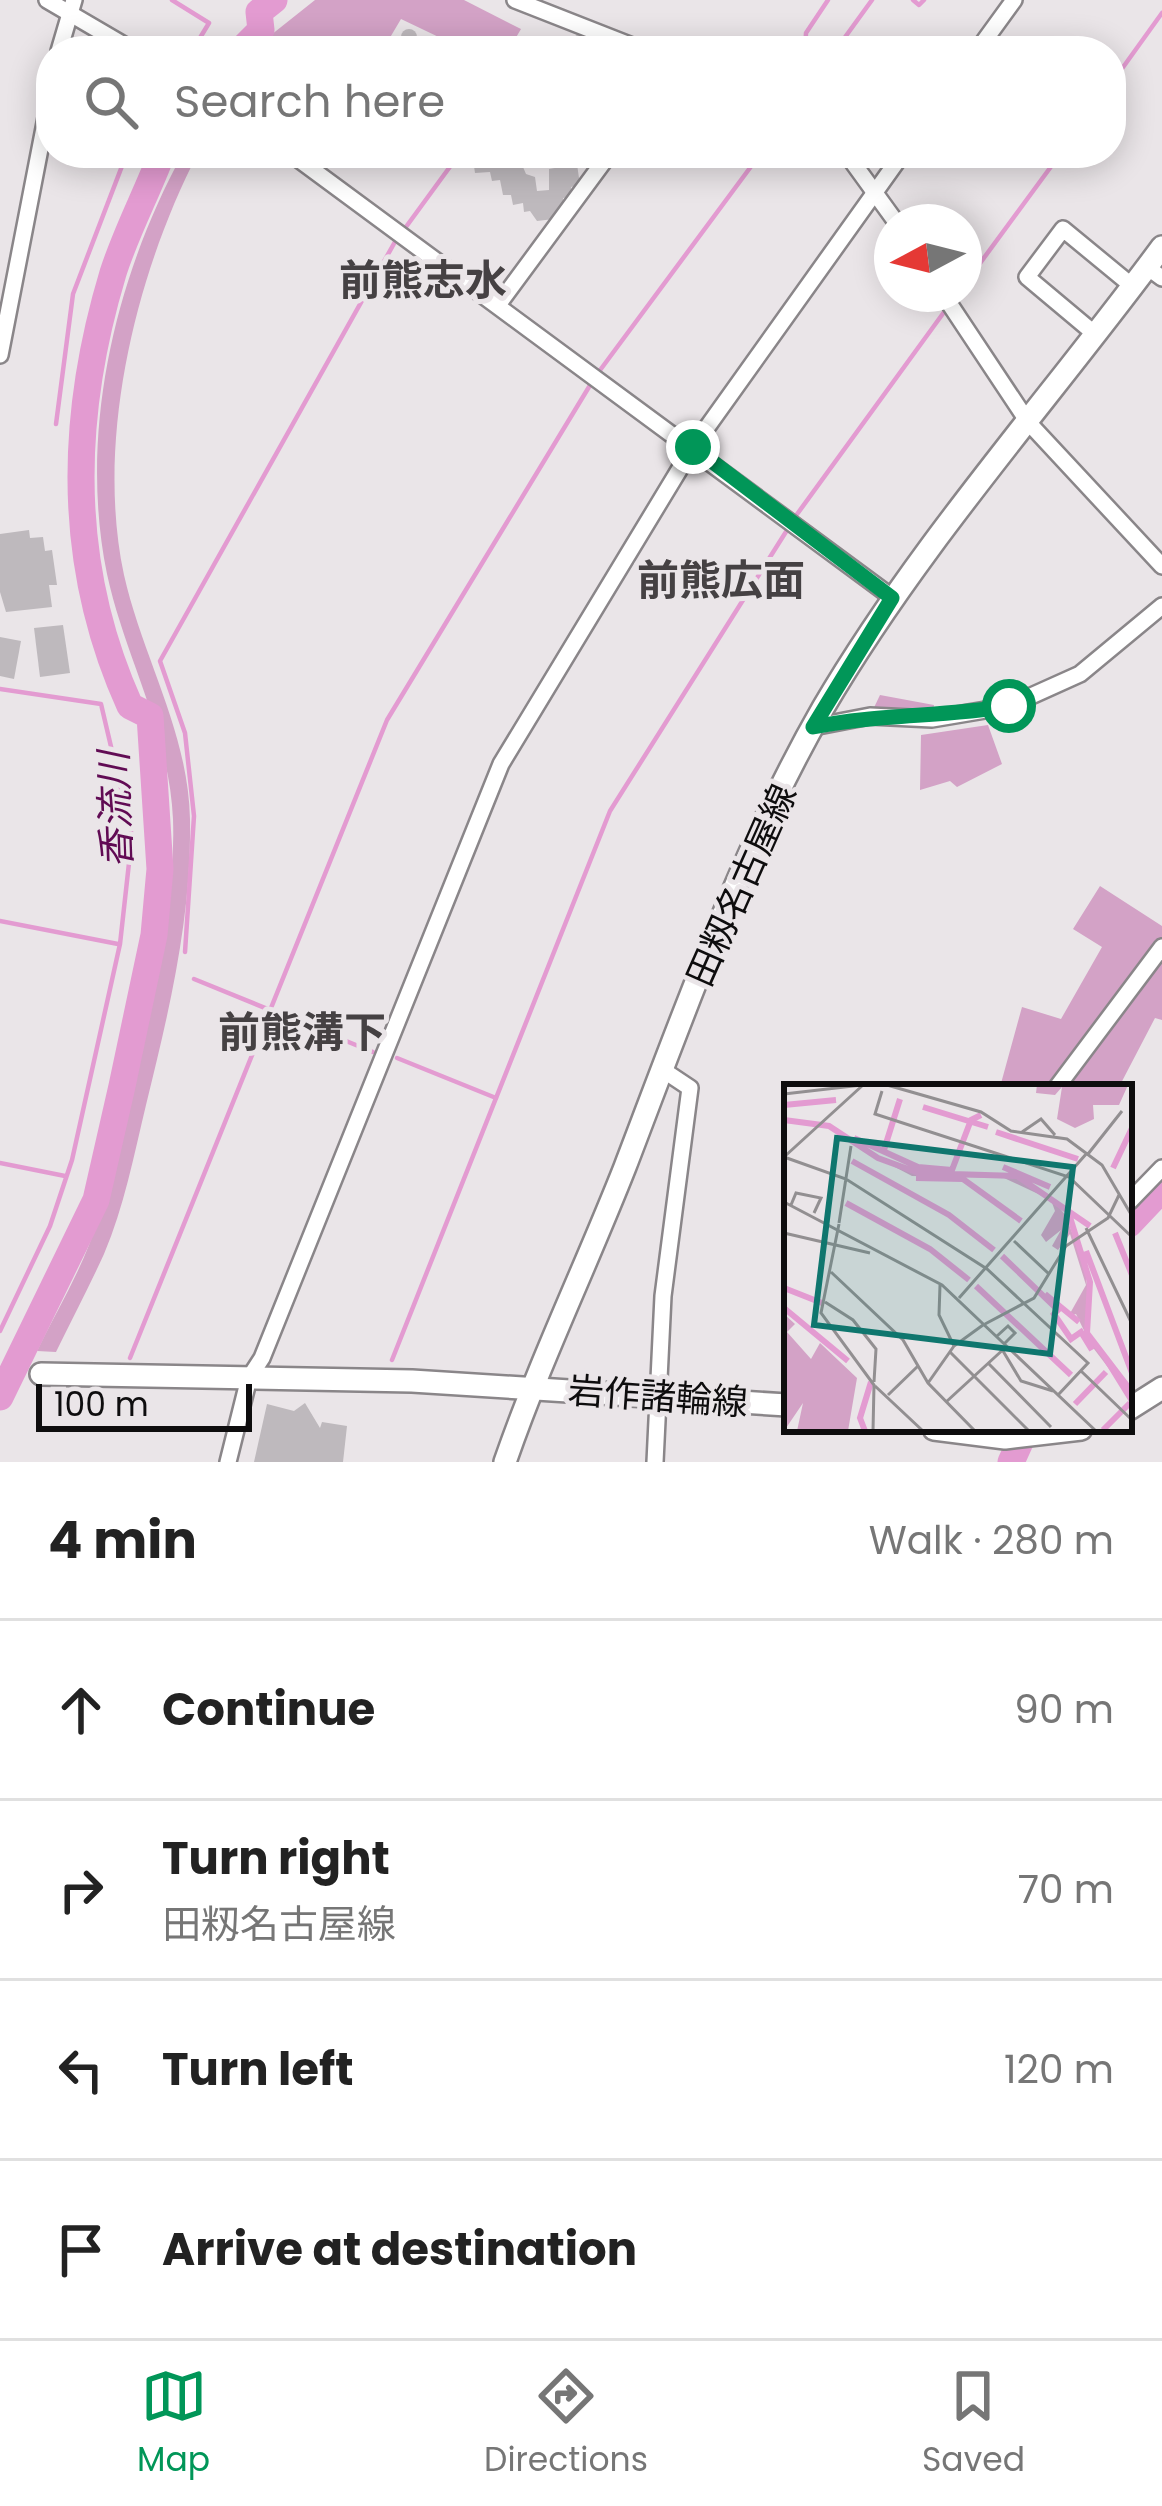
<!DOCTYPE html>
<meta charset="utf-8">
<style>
:root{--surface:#fff;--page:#f2f2f2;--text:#222;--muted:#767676;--line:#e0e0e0;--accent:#019658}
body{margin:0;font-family:Poppins,"Noto Sans JP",sans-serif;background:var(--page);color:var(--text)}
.compass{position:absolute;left:874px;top:204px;width:108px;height:108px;border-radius:50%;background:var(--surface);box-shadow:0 6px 30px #0003;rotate:263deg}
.scale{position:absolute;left:36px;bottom:30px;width:216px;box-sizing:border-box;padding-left:12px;border:6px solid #0e0d0e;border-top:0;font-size:33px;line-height:42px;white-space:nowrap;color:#0e0d0e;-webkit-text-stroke:9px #eae5e8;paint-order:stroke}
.stop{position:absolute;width:36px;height:36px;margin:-27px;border:9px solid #019658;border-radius:50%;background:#fff}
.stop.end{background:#019658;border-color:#fff;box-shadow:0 3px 12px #0008}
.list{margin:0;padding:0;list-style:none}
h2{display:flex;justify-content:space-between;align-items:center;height:156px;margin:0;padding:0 48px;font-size:51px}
h2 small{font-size:39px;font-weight:400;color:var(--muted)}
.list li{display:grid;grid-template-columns:78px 1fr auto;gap:36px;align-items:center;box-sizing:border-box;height:180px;padding:0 48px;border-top:3px solid var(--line)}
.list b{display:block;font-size:45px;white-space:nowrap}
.list p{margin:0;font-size:39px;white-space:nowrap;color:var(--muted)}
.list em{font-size:39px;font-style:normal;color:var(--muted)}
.icon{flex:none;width:66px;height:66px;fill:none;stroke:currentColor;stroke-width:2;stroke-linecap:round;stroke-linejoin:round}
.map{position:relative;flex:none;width:1162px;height:1462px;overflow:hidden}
.search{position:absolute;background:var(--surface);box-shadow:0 6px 30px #0003;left:36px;right:36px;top:36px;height:132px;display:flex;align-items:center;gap:30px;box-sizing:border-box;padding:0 42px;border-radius:48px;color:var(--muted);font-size:45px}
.sheet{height:876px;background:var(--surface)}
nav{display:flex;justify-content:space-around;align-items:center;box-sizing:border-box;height:168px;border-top:3px solid var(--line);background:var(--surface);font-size:33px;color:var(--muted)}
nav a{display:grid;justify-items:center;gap:6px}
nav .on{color:var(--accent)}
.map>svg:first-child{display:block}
.green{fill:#d3a2c6}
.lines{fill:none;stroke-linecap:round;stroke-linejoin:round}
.stream{stroke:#e39bd1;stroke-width:4.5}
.river{stroke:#e39bd1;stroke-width:27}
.building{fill:#beb9bd}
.street-casing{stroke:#8a8689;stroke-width:20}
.secondary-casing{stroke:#8a8689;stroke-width:26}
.street{stroke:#fff;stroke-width:15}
.secondary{stroke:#fff;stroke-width:21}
.route{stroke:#019658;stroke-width:15}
.labels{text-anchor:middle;stroke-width:10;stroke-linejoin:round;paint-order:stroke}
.street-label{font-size:36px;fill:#0e0d0e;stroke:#eae5e8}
.water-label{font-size:39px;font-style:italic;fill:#610b54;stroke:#eae5e8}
.quarter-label{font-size:42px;font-weight:bold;fill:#454143;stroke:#eae5e8}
.inset-river{fill:none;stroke:#e39bd1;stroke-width:6}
.inset-road{fill:none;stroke:#928f91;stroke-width:3}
.view{fill:#0f766e;fill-opacity:0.15;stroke:#0f766e;stroke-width:6}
.inset-edge{fill:none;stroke:#0e0d0e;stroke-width:6}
</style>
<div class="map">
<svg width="1162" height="1462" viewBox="0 0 1162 1462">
<rect width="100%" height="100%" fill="#eae5e8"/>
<g class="green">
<polygon points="315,0 464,0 521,29 508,51 468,51 401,19 385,46 393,51 251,51"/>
<path d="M 183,153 L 198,153 C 136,273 95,440 124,575 C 143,659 188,731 190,819 C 192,917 169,1011 146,1105 C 134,1155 124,1207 104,1254 C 89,1287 72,1319 56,1352 L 37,1351 C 54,1316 75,1281 89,1245 C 109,1194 119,1140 131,1087 C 152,999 176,910 173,819 C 169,731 125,658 107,574 C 78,433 115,277 183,153 Z"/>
<polygon points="880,695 934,705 932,719 870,716"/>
<polygon points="988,725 1002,764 957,787 950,781 920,790 921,735"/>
<polygon points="1100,886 1162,926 1162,1020 1155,1018 1119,1087 1000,1087 1022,1007 1061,1019 1102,947 1073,929"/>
</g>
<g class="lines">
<g class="stream">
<polyline points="172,0 209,23 192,51"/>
<polyline points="913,0 919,5 924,0"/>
<polyline points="805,51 806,33 828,0"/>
<polyline points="835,51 872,0"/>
<polyline points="1111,84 1162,13"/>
<polyline points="403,231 460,153"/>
<polyline points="964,285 1061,153"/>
<polyline points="56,424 73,294 127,153"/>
<polyline points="795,517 947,308"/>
<polyline points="0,689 101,704 132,836 120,944 72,1160 50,1226 0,1331"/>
<polyline points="0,921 118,944"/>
<polyline points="185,952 194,816 185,733 160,661 396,240"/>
<polyline points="194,979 373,1052"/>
<polyline points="397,1058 496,1098"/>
<polyline points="0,1163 65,1176"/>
<polyline points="130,1358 387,720 595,377 761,153"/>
<polyline points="392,1360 610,811 789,527"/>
</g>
<g class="river">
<polyline points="240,51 261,30 259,12 274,0"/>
<polyline points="1129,1224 1162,1189"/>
<path d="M 0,1397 L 96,1200 L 122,1086 L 154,935 L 160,869 L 150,716 L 130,706 C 67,567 69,419 113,273 C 126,232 147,193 162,153"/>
<polyline points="1011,1462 1026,1429"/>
</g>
</g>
<g class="building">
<circle cx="409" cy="37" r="8"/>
<polygon points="578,34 584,42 590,38 604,51 556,51"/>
<polygon points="431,36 449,44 446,51 425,51"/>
<polygon points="472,153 517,153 526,174 535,177 537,191 549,190 549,169 577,164 580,185 571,187 572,197 563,198 565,206 554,219 537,221 530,211 524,212 523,203 513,205 511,195 503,195 500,180 492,181 490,172 475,173"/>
<polygon points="29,530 30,538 43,537 45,551 52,550 57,585 49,585 52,607 6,612 0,592 0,534"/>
<polygon points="63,625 70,673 40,677 34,628"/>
<polygon points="0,637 21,641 14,679 0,676"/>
<polygon points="305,1403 320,1428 322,1422 347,1426 343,1462 254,1462 267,1404 294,1411"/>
</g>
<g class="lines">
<defs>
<g id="street">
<polyline points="47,0 134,51"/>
<polyline points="515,0 645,51"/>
<polyline points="59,51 74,0"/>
<polyline points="977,51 1014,0"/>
<polyline points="290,153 893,598"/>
<polyline points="846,153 896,222"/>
<polyline points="1147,267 1162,278"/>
<polyline points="943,294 1028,422 1162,566"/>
<polyline points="498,305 610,153"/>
<polyline points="1095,334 1027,277 1063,229 1131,285"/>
<polyline points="0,355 51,92"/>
<polyline points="813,727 870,716 932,719 1009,706 1080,674 1162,606"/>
<polyline points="1057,1087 1162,947"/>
<polyline points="1129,1202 1162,1168"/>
<polyline points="228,1462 249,1378 262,1358 501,764 693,447 903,153"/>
<polyline points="655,1462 663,1296 690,1088 663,1070"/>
</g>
<g id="secondary">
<polyline points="41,1374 412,1381 787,1405"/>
<polyline points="1129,1409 1162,1388"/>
<polyline points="934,1429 1005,1438 1081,1429"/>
<path d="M 505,1462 C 540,1361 586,1266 625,1167 C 684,1013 741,851 823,708 C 919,544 1049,400 1162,247"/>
</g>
</defs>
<use href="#street" class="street-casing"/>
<use href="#secondary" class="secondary-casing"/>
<use href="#street" class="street"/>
<use href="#secondary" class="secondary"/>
</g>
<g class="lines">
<path class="route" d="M 693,447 L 892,598 L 813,727 C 878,714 943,717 1009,706"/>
</g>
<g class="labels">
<g class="street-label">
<text transform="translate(741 885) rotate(-66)" y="13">田籾名古屋線</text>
<text transform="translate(658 1396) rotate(4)" y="13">岩作諸輪線</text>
</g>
<g class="water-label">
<text transform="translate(115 810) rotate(-92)" y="14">香流川</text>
</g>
<g class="quarter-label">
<text x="423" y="295">前熊志水</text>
<text x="721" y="595">前熊広面</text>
<text x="302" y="1047">前熊溝下</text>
</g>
</g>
<g transform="translate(784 1084)">
<rect width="348" height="348" fill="#eae5e8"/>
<path d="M 253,1 L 344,1 L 335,21 L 309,21 L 310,35 L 291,44 L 273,35 L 278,3 L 271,11 L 252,9 ZM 71,62 L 129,89 L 220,91 L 236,95 L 268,114 L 282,132 L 301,184 L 305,218 L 301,246 L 348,315 L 307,261 L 292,230 L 284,233 L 302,201 L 286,150 L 274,166 L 268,162 L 277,146 L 262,158 L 257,151 L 271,127 L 267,116 L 220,94 L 128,92 ZM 0,230 L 11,240 L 3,248 L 27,275 L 36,259 L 73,294 L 64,347 L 13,347 L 19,319 L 0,347 Z" fill="#d3a2c6"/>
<path class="inset-river" d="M 0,21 L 52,16M 139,23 L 204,43M 0,36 L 45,42 L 94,74 L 135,89 L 233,92 L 306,142M 212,48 L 294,75M 70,54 L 134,83 L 168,86 L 187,36 L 197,31M 99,69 L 116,15M 68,77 L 165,131 L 210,166M 219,83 L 266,103M 329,84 L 348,44M 132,94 L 179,95 L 237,137M 62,119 L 146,165 L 185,196M 285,130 L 306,198 L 303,249 L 348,308M 331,149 L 348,191M 302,167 L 348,289M 218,172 L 274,226 L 270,230 L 287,255 L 297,248 L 308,266M 192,202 L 287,291M 0,204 L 38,219M 261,210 L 295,238M 0,224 L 64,277M 322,275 L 348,317M 291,320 L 322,288M 319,346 L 346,319M 81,347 L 76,334 L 87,298"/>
<path class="inset-road" d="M 103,1 L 197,28 L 227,47 L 283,55 L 318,81 L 348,132M 98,7 L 91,30 L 285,93 L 348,153M 0,10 L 78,1M 238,48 L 257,35 L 271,51M 304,70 L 338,27M 0,73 L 62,95 L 203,185 L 304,279 L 274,311M 0,73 L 79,1M 0,118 L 158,201 L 312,347M 7,121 L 12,109 L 37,114 L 30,129M 55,139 L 67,62M 55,140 L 37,229 L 90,301 L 89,347M 302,144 L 348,240M 0,149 L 86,169M 230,157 L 265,190M 47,188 L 119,256 L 144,299 L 191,347M 156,201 L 155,231 L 170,262M 175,214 L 303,69M 41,218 L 69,236 L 92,265 L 90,298M 201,240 L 250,214 L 282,162 L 324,134 L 335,111M 213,252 L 224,242 L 231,249 L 221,259M 219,267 L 237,297 L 269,307M 166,268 L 245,347M 205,280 L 267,343M 297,287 L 348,336M 144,299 L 170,262 L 199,241M 91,302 L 139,347M 104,311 L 134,282M 162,318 L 223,262"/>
<path class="view" d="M 53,54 L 289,83 L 266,270 L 30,241 Z"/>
<rect width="348" height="348" class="inset-edge"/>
</g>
</svg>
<svg class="compass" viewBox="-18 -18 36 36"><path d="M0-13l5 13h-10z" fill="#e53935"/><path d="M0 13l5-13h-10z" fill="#767676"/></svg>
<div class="scale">100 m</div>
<div class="stop" style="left:1009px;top:706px"></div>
<div class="stop end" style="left:693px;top:447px"></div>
<div class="search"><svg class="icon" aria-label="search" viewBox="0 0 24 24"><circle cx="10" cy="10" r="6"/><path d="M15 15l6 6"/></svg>Search here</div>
</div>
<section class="sheet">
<h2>4 min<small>Walk · 280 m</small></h2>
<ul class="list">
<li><svg class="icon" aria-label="ahead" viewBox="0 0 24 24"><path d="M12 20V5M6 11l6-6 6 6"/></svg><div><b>Continue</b></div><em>90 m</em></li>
<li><svg class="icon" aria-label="right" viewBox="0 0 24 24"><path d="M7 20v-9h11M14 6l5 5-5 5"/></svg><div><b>Turn right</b><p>田籾名古屋線</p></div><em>70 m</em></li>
<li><svg class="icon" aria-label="left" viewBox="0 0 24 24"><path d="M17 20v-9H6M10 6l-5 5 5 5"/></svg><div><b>Turn left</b></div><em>120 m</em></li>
<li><svg class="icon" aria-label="arrive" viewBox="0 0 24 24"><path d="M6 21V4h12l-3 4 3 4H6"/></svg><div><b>Arrive at destination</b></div></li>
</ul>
</section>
<nav>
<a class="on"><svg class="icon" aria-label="map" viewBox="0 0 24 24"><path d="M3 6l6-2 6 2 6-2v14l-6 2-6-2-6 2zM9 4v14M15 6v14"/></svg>Map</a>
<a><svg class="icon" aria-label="directions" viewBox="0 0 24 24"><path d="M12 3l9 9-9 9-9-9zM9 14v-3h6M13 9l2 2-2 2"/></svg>Directions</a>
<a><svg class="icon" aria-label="saved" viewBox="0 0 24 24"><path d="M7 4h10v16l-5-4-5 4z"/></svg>Saved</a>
</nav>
